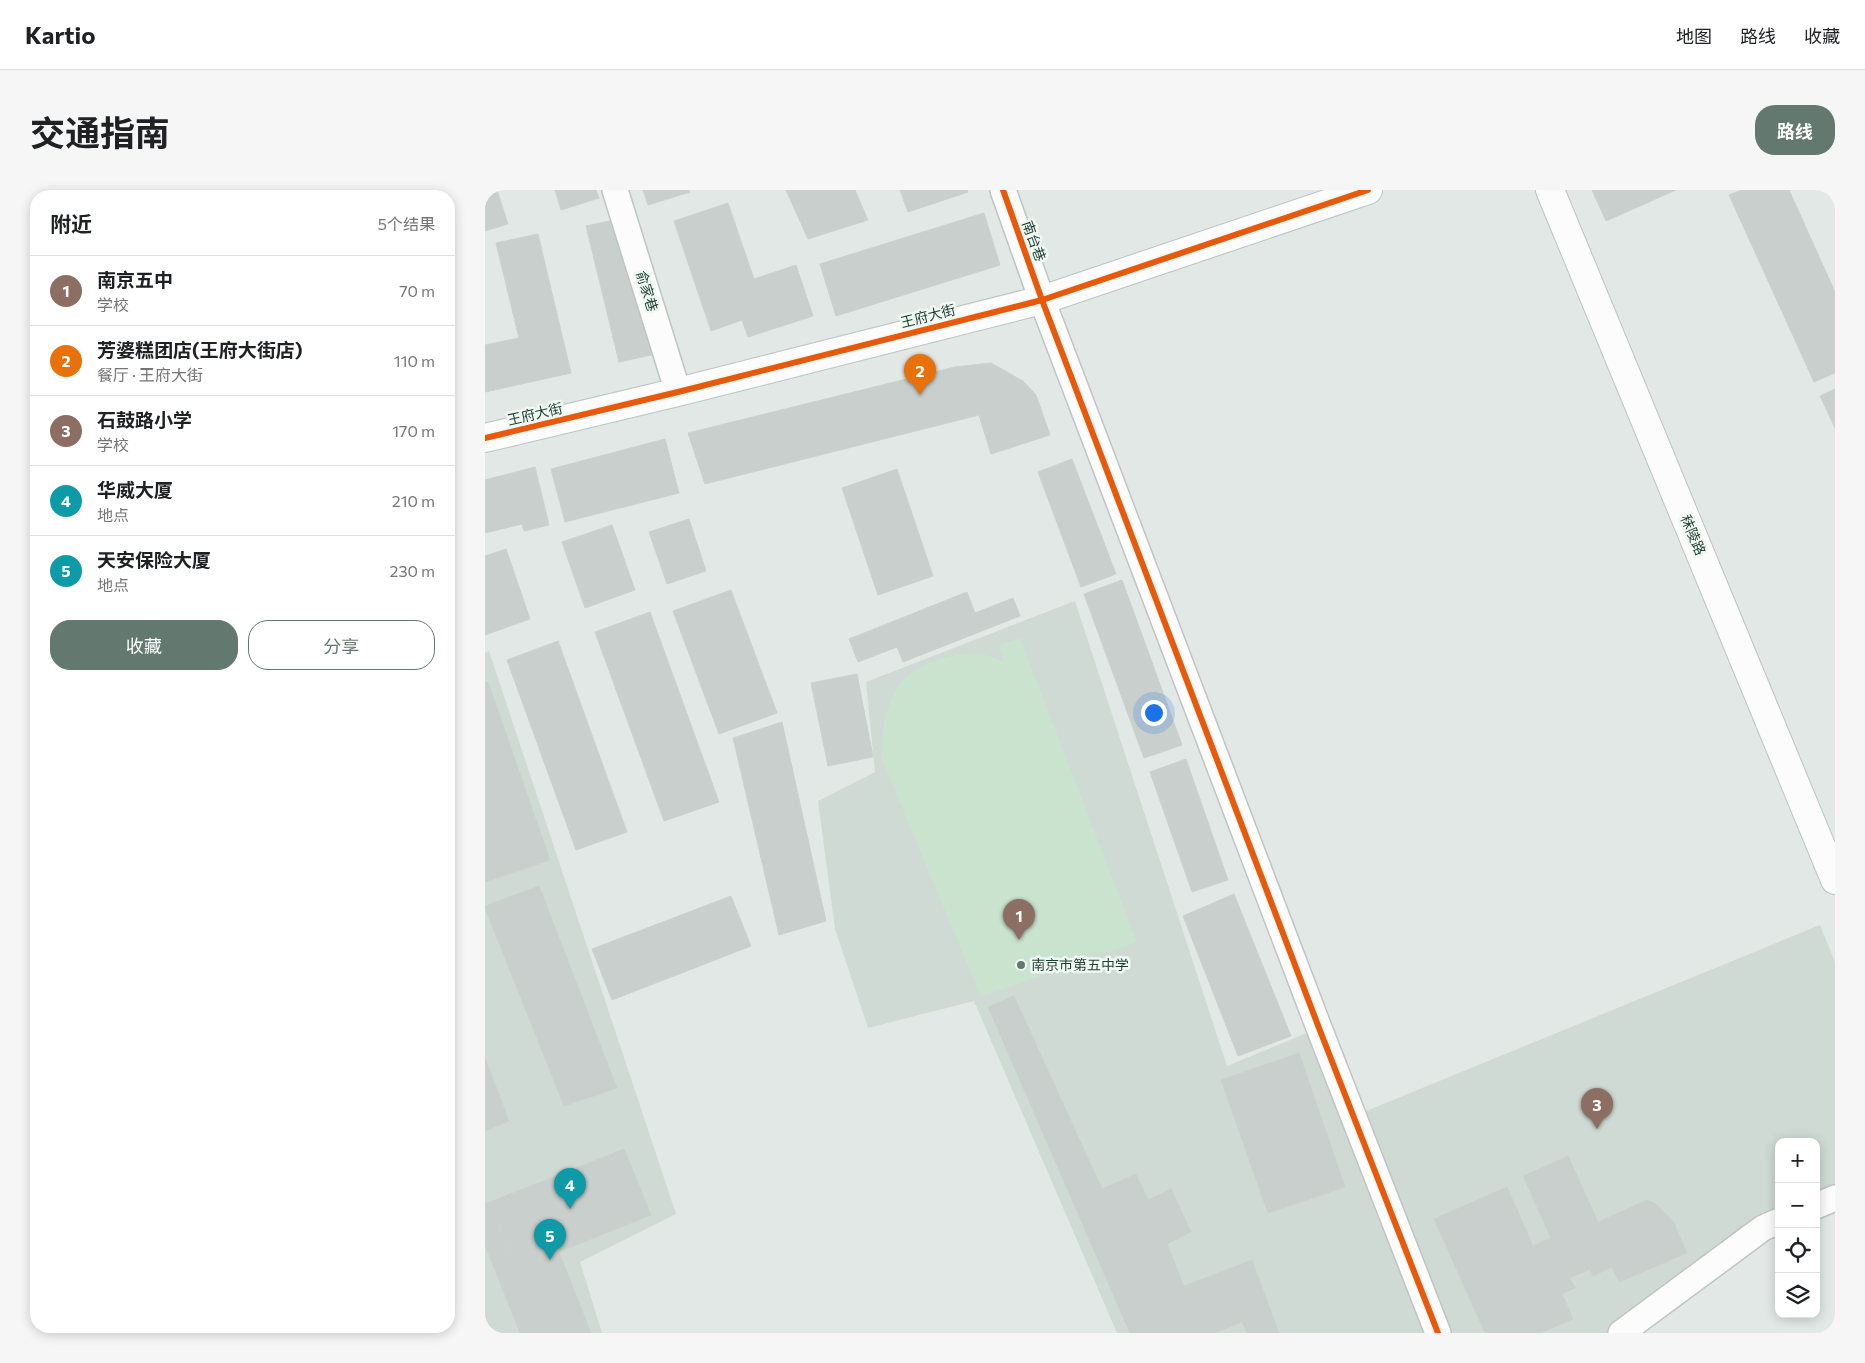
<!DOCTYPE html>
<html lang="zh">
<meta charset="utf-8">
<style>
:root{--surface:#fff;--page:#f6f6f6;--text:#202124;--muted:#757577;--line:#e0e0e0;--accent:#637970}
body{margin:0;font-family:Commissioner,"Noto Sans SC",sans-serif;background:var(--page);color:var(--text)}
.controls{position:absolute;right:15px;bottom:15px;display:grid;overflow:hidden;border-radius:10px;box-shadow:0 2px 12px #0003}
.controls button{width:45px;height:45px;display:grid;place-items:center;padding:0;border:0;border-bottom:1px solid var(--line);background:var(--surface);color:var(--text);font:25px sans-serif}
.you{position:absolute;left:668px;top:522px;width:18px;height:18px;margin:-12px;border:4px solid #fff;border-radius:50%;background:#1a73e8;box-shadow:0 0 0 8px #1a73e833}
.badge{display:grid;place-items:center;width:32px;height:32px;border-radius:50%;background:var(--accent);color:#fff;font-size:16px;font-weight:700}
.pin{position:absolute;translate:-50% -41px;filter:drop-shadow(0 1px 2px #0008)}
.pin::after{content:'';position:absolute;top:26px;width:18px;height:15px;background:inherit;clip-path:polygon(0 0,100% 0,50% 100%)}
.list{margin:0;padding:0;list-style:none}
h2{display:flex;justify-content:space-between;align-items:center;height:65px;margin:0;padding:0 20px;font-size:21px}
h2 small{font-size:16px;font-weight:400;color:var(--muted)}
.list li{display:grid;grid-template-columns:32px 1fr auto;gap:15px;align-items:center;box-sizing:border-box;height:70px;padding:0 20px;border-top:1px solid var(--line)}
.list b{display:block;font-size:19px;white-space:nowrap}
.list p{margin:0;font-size:16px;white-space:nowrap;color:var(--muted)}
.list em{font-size:16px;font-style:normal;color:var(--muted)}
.actions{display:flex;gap:10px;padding:15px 20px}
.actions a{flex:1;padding:11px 0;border:1px solid var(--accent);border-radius:20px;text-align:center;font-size:18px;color:var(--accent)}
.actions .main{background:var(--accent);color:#fff}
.icon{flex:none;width:28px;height:28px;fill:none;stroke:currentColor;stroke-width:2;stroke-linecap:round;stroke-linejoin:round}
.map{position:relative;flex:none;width:1350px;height:1143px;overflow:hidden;border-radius:20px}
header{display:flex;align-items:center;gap:30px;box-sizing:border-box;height:70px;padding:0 25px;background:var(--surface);border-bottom:1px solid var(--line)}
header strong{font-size:24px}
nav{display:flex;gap:28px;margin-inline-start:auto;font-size:18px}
.intro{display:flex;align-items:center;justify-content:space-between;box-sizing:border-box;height:120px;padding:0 30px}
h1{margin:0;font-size:35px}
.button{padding:12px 22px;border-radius:20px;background:var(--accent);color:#fff;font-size:18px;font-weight:700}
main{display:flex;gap:30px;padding:0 30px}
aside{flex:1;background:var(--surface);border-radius:20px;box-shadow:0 2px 12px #0003}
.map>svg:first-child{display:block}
.built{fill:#cfdad4}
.green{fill:#c9e3ce}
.building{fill:#c9cfcc;stroke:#cbd1ce}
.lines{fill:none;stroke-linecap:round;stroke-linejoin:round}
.street-casing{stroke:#bfc5c2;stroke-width:28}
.secondary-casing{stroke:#bbc4c0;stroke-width:30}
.street{stroke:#fbfcfb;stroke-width:25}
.secondary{stroke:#fbfcfb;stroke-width:28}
.cycleway-casing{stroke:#eff8f2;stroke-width:9}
.cycleway{stroke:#e8590c;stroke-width:6}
.poi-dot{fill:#637970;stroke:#eff8f2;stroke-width:2}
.labels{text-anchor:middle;stroke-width:5;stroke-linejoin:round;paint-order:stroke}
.street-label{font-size:14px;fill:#1e3d31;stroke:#eff8f2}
.poi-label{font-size:14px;fill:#1e3d31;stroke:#eff8f2;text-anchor:start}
</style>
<header>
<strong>Kartio</strong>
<nav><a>地图</a><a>路线</a><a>收藏</a></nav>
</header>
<div class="intro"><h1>交通指南</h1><a class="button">路线</a></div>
<main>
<aside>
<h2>附近<small>5个结果</small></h2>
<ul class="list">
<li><span class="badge" style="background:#8d6e63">1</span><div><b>南京五中</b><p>学校</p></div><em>70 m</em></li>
<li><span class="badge" style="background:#e8710a">2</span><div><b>芳婆糕团店(王府大街店)</b><p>餐厅 · 王府大街</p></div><em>110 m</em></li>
<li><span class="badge" style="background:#8d6e63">3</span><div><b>石鼓路小学</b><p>学校</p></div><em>170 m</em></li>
<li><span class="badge" style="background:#0f9aa8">4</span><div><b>华威大厦</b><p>地点</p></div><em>210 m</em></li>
<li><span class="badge" style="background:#0f9aa8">5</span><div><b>天安保险大厦</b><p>地点</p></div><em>230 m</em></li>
</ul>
<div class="actions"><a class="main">收藏</a><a>分享</a></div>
</aside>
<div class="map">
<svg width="1350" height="1143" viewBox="0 0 1350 1143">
<rect width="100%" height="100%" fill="#e2e8e5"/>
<g class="built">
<polygon points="590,411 742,876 834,838 869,926 1335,735 1350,772 1350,1003 1331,1013 1331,952 1294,952 1294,1031 1136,1143 632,1143 489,811 383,838 350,739 333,611 390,582 381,492"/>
<polygon points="4,461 191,1024 95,1072 117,1143 0,1143 0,463"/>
</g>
<path class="green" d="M 535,448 L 652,752 L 496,807 L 397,569 C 397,546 399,520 411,501 C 426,474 468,461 497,464 C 504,465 512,470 519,472 L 514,455 Z"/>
<g class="building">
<polygon points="0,0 12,0 23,34 0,41"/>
<polygon points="70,0 111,0 114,8 76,20"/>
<polygon points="158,0 204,0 205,2 163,15"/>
<polygon points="301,0 370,0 383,30 323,49"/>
<polygon points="415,0 482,0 483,2 423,22"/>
<polygon points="1107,0 1191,0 1121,31"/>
<polygon points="1257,0 1304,0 1350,102 1350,183 1329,192 1244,5"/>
<polygon points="243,13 269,89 311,75 328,126 263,147 257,130 226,141 189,31"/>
<polygon points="499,23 515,75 351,126 335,74"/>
<polygon points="138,28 171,164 134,172 101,36"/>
<polygon points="53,44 86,183 0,202 0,155 34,148 11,53"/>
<polygon points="506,173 538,191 551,205 565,245 506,264 494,225 220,294 203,243 470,177"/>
<polygon points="1350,199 1350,238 1335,206"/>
<polygon points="180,249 194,303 80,332 66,279"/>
<polygon points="587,269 631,384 596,397 553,282"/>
<polygon points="50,277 64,335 39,341 37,334 0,343 0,290"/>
<polygon points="412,279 448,386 393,405 357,298"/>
<polygon points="204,329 221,381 182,394 164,342"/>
<polygon points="127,335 150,400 100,418 77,352"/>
<polygon points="21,359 45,429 0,445 0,366"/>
<polygon points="637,390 697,555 659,568 599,404"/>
<polygon points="246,400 292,523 234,544 188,421"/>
<polygon points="482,402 490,423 528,408 535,426 418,472 412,457 373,472 364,449"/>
<polygon points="165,422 234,612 179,631 110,442"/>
<polygon points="73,451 142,642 91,660 22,470"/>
<polygon points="372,484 388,567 343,576 326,493"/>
<polygon points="3,492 65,670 0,692 0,493"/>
<polygon points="297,532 341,731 294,745 248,548"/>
<polygon points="701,569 743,690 707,702 665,582"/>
<polygon points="54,696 132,898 79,916 0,718 0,716"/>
<polygon points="749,704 806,846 753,866 698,726"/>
<polygon points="246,706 266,756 127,810 107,759"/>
<polygon points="529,806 617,999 651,984 663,1010 686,999 706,1042 682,1054 699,1096 767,1070 794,1143 762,1143 757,1132 730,1143 645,1143 503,817"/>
<polygon points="814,863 860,997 783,1023 736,890"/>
<polygon points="0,868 24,931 0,941"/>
<polygon points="139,959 166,1025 31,1079 5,1012"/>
<polygon points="1083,966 1113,1032 1162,1010 1171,1014 1188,1031 1202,1063 1134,1092 1127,1077 1108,1086 1105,1079 1085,1088 1090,1098 1077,1104 1088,1129 1055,1143 1000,1143 949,1029 1022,997 1048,1056 1066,1048 1038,986"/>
<polygon points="5,1012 31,1079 74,1062 106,1143 35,1143 0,1055 0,1014"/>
</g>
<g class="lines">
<defs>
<g id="street">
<polyline points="130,0 193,202"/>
<polyline points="518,0 557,110 834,838 953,1143"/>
<polyline points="1331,1016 1350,1008"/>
<polyline points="1136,1143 1278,1038 1294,1031"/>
</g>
<g id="secondary">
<polyline points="1065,0 1350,690"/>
<polyline points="0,248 193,202 557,110 883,0"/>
</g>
</defs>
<use href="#street" class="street-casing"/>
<use href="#secondary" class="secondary-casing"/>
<use href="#street" class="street"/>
<use href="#secondary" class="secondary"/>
<defs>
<g id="cycleway">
<polyline points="518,0 557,110 834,838 953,1143"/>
<polyline points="0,248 193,202 557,110 883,0"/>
</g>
</defs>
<use href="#cycleway" class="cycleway-casing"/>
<use href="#cycleway" class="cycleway"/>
</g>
<circle class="poi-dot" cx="536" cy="775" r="5"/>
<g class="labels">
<g class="street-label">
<text transform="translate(549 51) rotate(70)" y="5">南台巷</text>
<text transform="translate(162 101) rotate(73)" y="5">俞家巷</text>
<text transform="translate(443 126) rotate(-14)" y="5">王府大街</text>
<text transform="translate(50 224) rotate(-13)" y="5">王府大街</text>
<text transform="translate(1208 345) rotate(67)" y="5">秣陵路</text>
</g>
<g class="poi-label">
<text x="546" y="780">南京市第五中学</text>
</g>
</g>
</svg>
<div class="controls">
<button>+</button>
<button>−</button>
<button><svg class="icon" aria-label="locate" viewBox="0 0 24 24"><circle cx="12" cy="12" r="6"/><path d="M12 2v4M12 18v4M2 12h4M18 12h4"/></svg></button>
<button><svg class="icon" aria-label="layers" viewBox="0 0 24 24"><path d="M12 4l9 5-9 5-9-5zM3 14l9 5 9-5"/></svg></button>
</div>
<div class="you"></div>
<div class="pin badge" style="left:534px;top:750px;background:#8d6e63">1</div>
<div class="pin badge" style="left:435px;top:205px;background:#e8710a">2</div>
<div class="pin badge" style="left:1112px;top:939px;background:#8d6e63">3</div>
<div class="pin badge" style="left:85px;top:1019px;background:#0f9aa8">4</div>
<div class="pin badge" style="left:65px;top:1070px;background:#0f9aa8">5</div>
</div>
</main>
